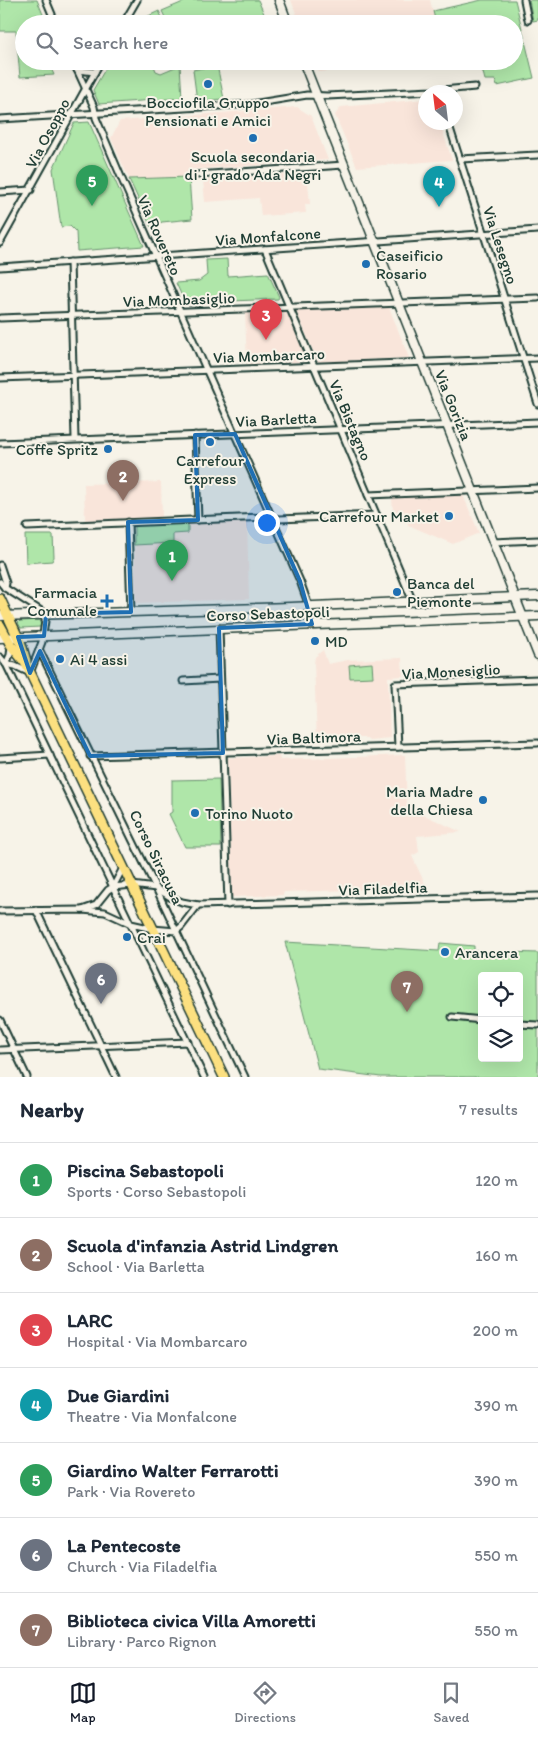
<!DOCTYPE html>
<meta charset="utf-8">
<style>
:root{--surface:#fff;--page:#f2f2f3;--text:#1f2937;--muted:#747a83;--line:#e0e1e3;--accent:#111827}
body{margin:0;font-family:Itim,sans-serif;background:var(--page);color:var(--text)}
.controls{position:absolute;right:15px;bottom:15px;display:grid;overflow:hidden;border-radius:5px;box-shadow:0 5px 20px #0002}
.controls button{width:45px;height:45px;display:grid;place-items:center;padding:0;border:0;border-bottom:1px solid var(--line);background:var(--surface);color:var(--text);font:25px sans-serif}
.compass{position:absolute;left:418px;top:85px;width:45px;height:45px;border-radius:50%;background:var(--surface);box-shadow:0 5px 20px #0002;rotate:332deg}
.you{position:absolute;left:266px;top:522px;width:18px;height:18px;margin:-12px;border:4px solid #fff;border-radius:50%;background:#1a73e8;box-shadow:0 0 0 8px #1a73e833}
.badge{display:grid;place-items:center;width:32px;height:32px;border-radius:50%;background:var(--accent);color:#fff;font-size:16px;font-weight:700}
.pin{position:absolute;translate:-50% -41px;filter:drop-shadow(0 1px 2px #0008)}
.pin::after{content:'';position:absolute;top:26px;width:18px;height:15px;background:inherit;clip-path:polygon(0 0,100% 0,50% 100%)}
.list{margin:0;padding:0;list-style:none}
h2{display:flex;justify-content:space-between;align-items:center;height:65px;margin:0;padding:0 20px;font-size:21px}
h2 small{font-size:16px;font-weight:400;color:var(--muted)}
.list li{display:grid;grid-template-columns:32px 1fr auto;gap:15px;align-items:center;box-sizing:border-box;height:75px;padding:0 20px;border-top:1px solid var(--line)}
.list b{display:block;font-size:19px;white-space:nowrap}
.list p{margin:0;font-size:16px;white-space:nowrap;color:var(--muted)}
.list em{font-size:16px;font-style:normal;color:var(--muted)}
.icon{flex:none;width:28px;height:28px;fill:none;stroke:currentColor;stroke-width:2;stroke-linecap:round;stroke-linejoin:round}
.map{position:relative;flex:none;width:538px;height:1077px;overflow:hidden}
.search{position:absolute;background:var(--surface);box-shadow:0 5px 20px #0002;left:15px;right:15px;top:15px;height:55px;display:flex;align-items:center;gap:12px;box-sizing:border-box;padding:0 18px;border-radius:28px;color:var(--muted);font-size:19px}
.sheet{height:590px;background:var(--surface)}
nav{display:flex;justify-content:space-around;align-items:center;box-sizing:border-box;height:70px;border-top:1px solid var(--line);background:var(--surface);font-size:14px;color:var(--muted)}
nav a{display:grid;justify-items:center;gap:2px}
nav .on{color:var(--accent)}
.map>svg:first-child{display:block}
.built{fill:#f9e5da}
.green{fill:#afe6a9;stroke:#67926e;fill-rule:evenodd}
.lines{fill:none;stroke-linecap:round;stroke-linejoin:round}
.street-casing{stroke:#1f3d34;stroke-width:9}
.secondary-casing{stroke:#1f3d34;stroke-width:11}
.primary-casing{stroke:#1f3d34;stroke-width:12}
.street{stroke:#f7f3e8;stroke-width:5}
.secondary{stroke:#f7f3e8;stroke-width:8}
.primary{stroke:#fce080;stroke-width:9}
.marked{fill:#1f6fb2;fill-opacity:0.2;stroke:#1f6fb2;stroke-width:4;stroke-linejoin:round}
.poi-dot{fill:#1f6fb2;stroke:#f7f3e8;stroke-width:2}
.labels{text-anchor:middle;stroke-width:4;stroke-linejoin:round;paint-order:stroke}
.poi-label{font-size:16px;fill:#1f3d34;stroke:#f7f3e8;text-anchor:start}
.street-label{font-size:16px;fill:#1f3d34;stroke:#f7f3e8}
</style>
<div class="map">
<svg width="538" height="1077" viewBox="0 0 538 1077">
<rect width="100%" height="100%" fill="#f7f3e8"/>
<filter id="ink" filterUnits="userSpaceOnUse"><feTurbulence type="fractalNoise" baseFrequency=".02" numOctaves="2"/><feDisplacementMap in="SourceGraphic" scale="10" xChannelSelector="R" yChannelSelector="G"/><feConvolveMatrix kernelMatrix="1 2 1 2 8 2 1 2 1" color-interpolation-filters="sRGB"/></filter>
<g filter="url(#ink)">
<g class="built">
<polygon points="291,0 430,0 436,24 300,24"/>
<polygon points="315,61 428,61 319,72"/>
<polygon points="425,99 426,122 440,123 452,160 357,167 335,115 341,107"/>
<polygon points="297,107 311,116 328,160 189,170 189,177 129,179 111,138 120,121"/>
<polygon points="307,173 310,204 305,204 306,213 261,216 259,198 205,202 203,180"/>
<polygon points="389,307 409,358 318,362 296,311"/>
<polygon points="287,311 306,356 300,362 247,364 245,313"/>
<polygon points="161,482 162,518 85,520 84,484"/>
<polygon points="463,495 479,533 453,544 408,525 408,523 393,512 392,498"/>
<polygon points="247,520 249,599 136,603 134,524"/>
<polygon points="323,650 328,664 348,660 402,658 403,676 388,677 390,738 369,740 367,738 352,738 350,740 317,741 314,663 315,657"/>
<polygon points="405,755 407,807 461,832 417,836 419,852 412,856 427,888 284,892 283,895 232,897 228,758 279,756 280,760"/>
</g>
<g class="green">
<polygon points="0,0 37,0 47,24 24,24 24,61 48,61 54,75 20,77 16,31 0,31"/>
<polygon points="188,0 258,0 268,23 168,24 162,11"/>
<polygon points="482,0 515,0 534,78 497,86 495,80 485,80 480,61 514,61 514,24 436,24 433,11"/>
<polygon points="529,0 538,0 538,20 533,21"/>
<polygon points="159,11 165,24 142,24 140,20"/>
<polygon points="110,61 152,61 156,71 161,73 180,65 182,98 99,104 93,90"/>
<polygon points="217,65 224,99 197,101 193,70"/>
<polygon points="89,122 144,246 77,251 76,232 70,226 61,227 53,169 74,123"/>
<polygon points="189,177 192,219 162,222 151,227 129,179"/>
<polygon points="227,259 228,276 268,273 279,297 278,299 185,303 176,283 199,281 207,275 206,260"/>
<polygon points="188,523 188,533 173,534 173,543 134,545 134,524"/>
<polygon points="25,535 53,535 54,557 52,561 26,563"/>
<polygon points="39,620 41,625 40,627 21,628 18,623 20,621"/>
<polygon points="372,663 373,677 350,678 349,665"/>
<polygon points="219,779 221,847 185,847 169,814 172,812 172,780"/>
<path d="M 285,942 L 439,951 L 440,943 L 474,946 L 474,951 L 538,953 L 538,1077 L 381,1077 L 318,1069 ZM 482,976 L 519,976 L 519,1058 L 482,1058 Z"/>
</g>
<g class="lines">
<defs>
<g id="street">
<polyline points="46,0 56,24"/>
<polyline points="524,0 528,20"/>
<polyline points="123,24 137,0"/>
<polyline points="73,61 94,107 96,118 124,184 300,581 309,606 312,624"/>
<polyline points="77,70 95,72"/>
<polyline points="0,119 252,104 307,95 327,96 432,91 475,87"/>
<polyline points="448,122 538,404"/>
<polyline points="460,159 538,155"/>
<polyline points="196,175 344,165"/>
<polyline points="0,192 31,190"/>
<polyline points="0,243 101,61"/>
<polyline points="265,249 413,602"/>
<polyline points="70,262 75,439"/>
<polyline points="0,267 538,230"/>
<polyline points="0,318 538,298"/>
<polyline points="0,378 538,358"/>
<polyline points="195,435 198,520"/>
<polyline points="0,443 538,422"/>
<polyline points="368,495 538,488"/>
<polyline points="128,522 131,612"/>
<polyline points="27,527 265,517 279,519 377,515"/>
<polyline points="493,542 538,540"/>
<polyline points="0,565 6,583 5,588"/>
<polyline points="0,582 5,588 46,614 42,642 30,673 15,666 6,664"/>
<polyline points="219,628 228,905"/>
<polyline points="40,651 156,888 245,1077"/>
<polyline points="0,657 6,664 204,1077"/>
<polyline points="6,664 10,655 11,646"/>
<polyline points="183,681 220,679"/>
<polyline points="398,747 395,684 538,679"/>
<polyline points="90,756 538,743"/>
<polyline points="0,758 50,755"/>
<polyline points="113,887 123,868"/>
<polyline points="36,910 116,1077"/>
<polyline points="82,910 96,905 108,890 113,887 132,885 156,888 170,897 182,902 198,905 538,896"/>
<polyline points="0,911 82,910 105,912 131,924 153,929 176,931 181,927 198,905"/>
<polyline points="452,1017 482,1020"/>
<polyline points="0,1020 27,1077"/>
<polyline points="519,1024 538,1025"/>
<polyline points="0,1050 188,1042"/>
</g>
<g id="secondary">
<polyline points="279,0 288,24"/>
<polyline points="303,61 538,655"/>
<polyline points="0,616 291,607 538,596"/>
<polyline points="0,638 538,616"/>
</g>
<g id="primary">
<polyline points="0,599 21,644 26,661"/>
<polyline points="0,625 11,645 26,664 224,1077"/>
</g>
</defs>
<use href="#street" class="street-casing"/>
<use href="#secondary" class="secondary-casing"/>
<use href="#primary" class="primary-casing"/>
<use href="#street" class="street"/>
<use href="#secondary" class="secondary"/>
<use href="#primary" class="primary"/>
</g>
</g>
<path class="marked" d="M 235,434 L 300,581 L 312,624 L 219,628 L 223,753 L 90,756 L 40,651 L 30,673 L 18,637 L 44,636 L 46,614 L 131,612 L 128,522 L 198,520 L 195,435 Z"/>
<g class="poi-dot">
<circle cx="208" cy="84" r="5"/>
<circle cx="253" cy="138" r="5"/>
<circle cx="366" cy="264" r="5"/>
<circle cx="210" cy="442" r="5"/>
<circle cx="108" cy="449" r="5"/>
<circle cx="449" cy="516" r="5"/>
<circle cx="397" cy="592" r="5"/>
<path d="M104.5 593.5h5v5h5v5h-5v5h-5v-5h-5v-5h5z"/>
<circle cx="315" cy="641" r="5"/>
<circle cx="60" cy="659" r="5"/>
<circle cx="483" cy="800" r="5"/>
<circle cx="195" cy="813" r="5"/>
<circle cx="127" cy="937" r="5"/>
<circle cx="445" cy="952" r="5"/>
</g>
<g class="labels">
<g class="poi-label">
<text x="208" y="108" text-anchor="middle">Bocciofila Gruppo<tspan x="208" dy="18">Pensionati e Amici</tspan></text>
<text x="253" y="162" text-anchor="middle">Scuola secondaria<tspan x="253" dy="18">di I grado Ada Negri</tspan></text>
<text x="376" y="261">Caseificio<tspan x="376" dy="18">Rosario</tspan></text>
<text x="98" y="455" text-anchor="end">Coffe Spritz</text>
<text x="210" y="466" text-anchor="middle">Carrefour<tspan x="210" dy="18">Express</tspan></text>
<text x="439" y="522" text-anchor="end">Carrefour Market</text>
<text x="407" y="589">Banca del<tspan x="407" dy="18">Piemonte</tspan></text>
<text x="97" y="598" text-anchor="end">Farmacia<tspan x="97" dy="18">Comunale</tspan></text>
<text x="325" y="647">MD</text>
<text x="70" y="665">Ai 4 assi</text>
<text x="473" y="797" text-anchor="end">Maria Madre<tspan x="473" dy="18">della Chiesa</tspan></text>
<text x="205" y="819">Torino Nuoto</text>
<text x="137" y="943">Crai</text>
<text x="455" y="958">Arancera</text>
</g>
<g class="street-label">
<text transform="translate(47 133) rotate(-62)" y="6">Via Osoppo</text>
<text transform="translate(160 235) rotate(66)" y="6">Via Rovereto</text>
<text transform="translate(268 236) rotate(-4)" y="6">Via Monfalcone</text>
<text transform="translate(501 245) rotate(72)" y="6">Via Lesegno</text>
<text transform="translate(179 299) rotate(-2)" y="6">Via Mombasiglio</text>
<text transform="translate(269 355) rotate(-2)" y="6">Via Mombarcaro</text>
<text transform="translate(454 405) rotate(68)" y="6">Via Gorizia</text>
<text transform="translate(276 419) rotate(-3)" y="6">Via Barletta</text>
<text transform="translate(351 420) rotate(67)" y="6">Via Bistagno</text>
<text transform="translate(268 613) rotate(-2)" y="6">Corso Sebastopoli</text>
<text transform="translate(451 671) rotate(-3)" y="6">Via Monesiglio</text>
<text transform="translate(314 737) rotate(-2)" y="6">Via Baltimora</text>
<text transform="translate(157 857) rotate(64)" y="6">Corso Siracusa</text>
<text transform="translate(383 888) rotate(-2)" y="6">Via Filadelfia</text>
</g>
</g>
</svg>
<div class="controls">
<button><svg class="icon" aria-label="locate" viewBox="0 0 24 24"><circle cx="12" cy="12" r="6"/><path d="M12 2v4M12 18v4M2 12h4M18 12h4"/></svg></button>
<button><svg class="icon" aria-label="layers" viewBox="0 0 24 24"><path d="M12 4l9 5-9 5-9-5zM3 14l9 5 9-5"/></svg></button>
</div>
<svg class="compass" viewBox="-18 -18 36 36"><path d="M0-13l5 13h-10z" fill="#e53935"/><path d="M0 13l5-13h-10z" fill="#747a83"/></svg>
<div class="you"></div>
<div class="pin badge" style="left:172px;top:581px;background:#2e9e5b">1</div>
<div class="pin badge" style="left:123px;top:501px;background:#8d6e63">2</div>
<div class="pin badge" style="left:266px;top:340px;background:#e0444e">3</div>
<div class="pin badge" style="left:439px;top:207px;background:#0f9aa8">4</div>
<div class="pin badge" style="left:92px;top:206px;background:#2e9e5b">5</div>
<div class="pin badge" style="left:101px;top:1004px;background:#6b7280">6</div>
<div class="pin badge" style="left:407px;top:1012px;background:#8d6e63">7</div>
<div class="search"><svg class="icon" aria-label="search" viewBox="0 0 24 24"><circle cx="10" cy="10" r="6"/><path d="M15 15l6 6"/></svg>Search here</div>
</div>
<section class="sheet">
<h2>Nearby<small>7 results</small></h2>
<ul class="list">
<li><span class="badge" style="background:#2e9e5b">1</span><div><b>Piscina Sebastopoli</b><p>Sports · Corso Sebastopoli</p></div><em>120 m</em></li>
<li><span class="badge" style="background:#8d6e63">2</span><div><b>Scuola d'infanzia Astrid Lindgren</b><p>School · Via Barletta</p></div><em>160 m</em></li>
<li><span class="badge" style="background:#e0444e">3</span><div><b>LARC</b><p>Hospital · Via Mombarcaro</p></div><em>200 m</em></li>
<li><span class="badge" style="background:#0f9aa8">4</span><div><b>Due Giardini</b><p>Theatre · Via Monfalcone</p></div><em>390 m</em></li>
<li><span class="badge" style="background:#2e9e5b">5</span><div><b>Giardino Walter Ferrarotti</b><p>Park · Via Rovereto</p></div><em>390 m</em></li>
<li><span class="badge" style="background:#6b7280">6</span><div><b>La Pentecoste</b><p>Church · Via Filadelfia</p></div><em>550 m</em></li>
<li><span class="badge" style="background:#8d6e63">7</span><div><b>Biblioteca civica Villa Amoretti</b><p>Library · Parco Rignon</p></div><em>550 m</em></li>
</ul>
</section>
<nav>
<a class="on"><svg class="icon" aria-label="map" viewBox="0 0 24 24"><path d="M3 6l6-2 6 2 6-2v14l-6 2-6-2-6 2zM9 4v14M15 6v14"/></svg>Map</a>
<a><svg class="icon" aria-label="directions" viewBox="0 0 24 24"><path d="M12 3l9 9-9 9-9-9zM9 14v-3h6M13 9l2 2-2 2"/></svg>Directions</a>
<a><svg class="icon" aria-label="saved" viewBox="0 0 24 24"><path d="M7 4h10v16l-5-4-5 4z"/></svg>Saved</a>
</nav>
